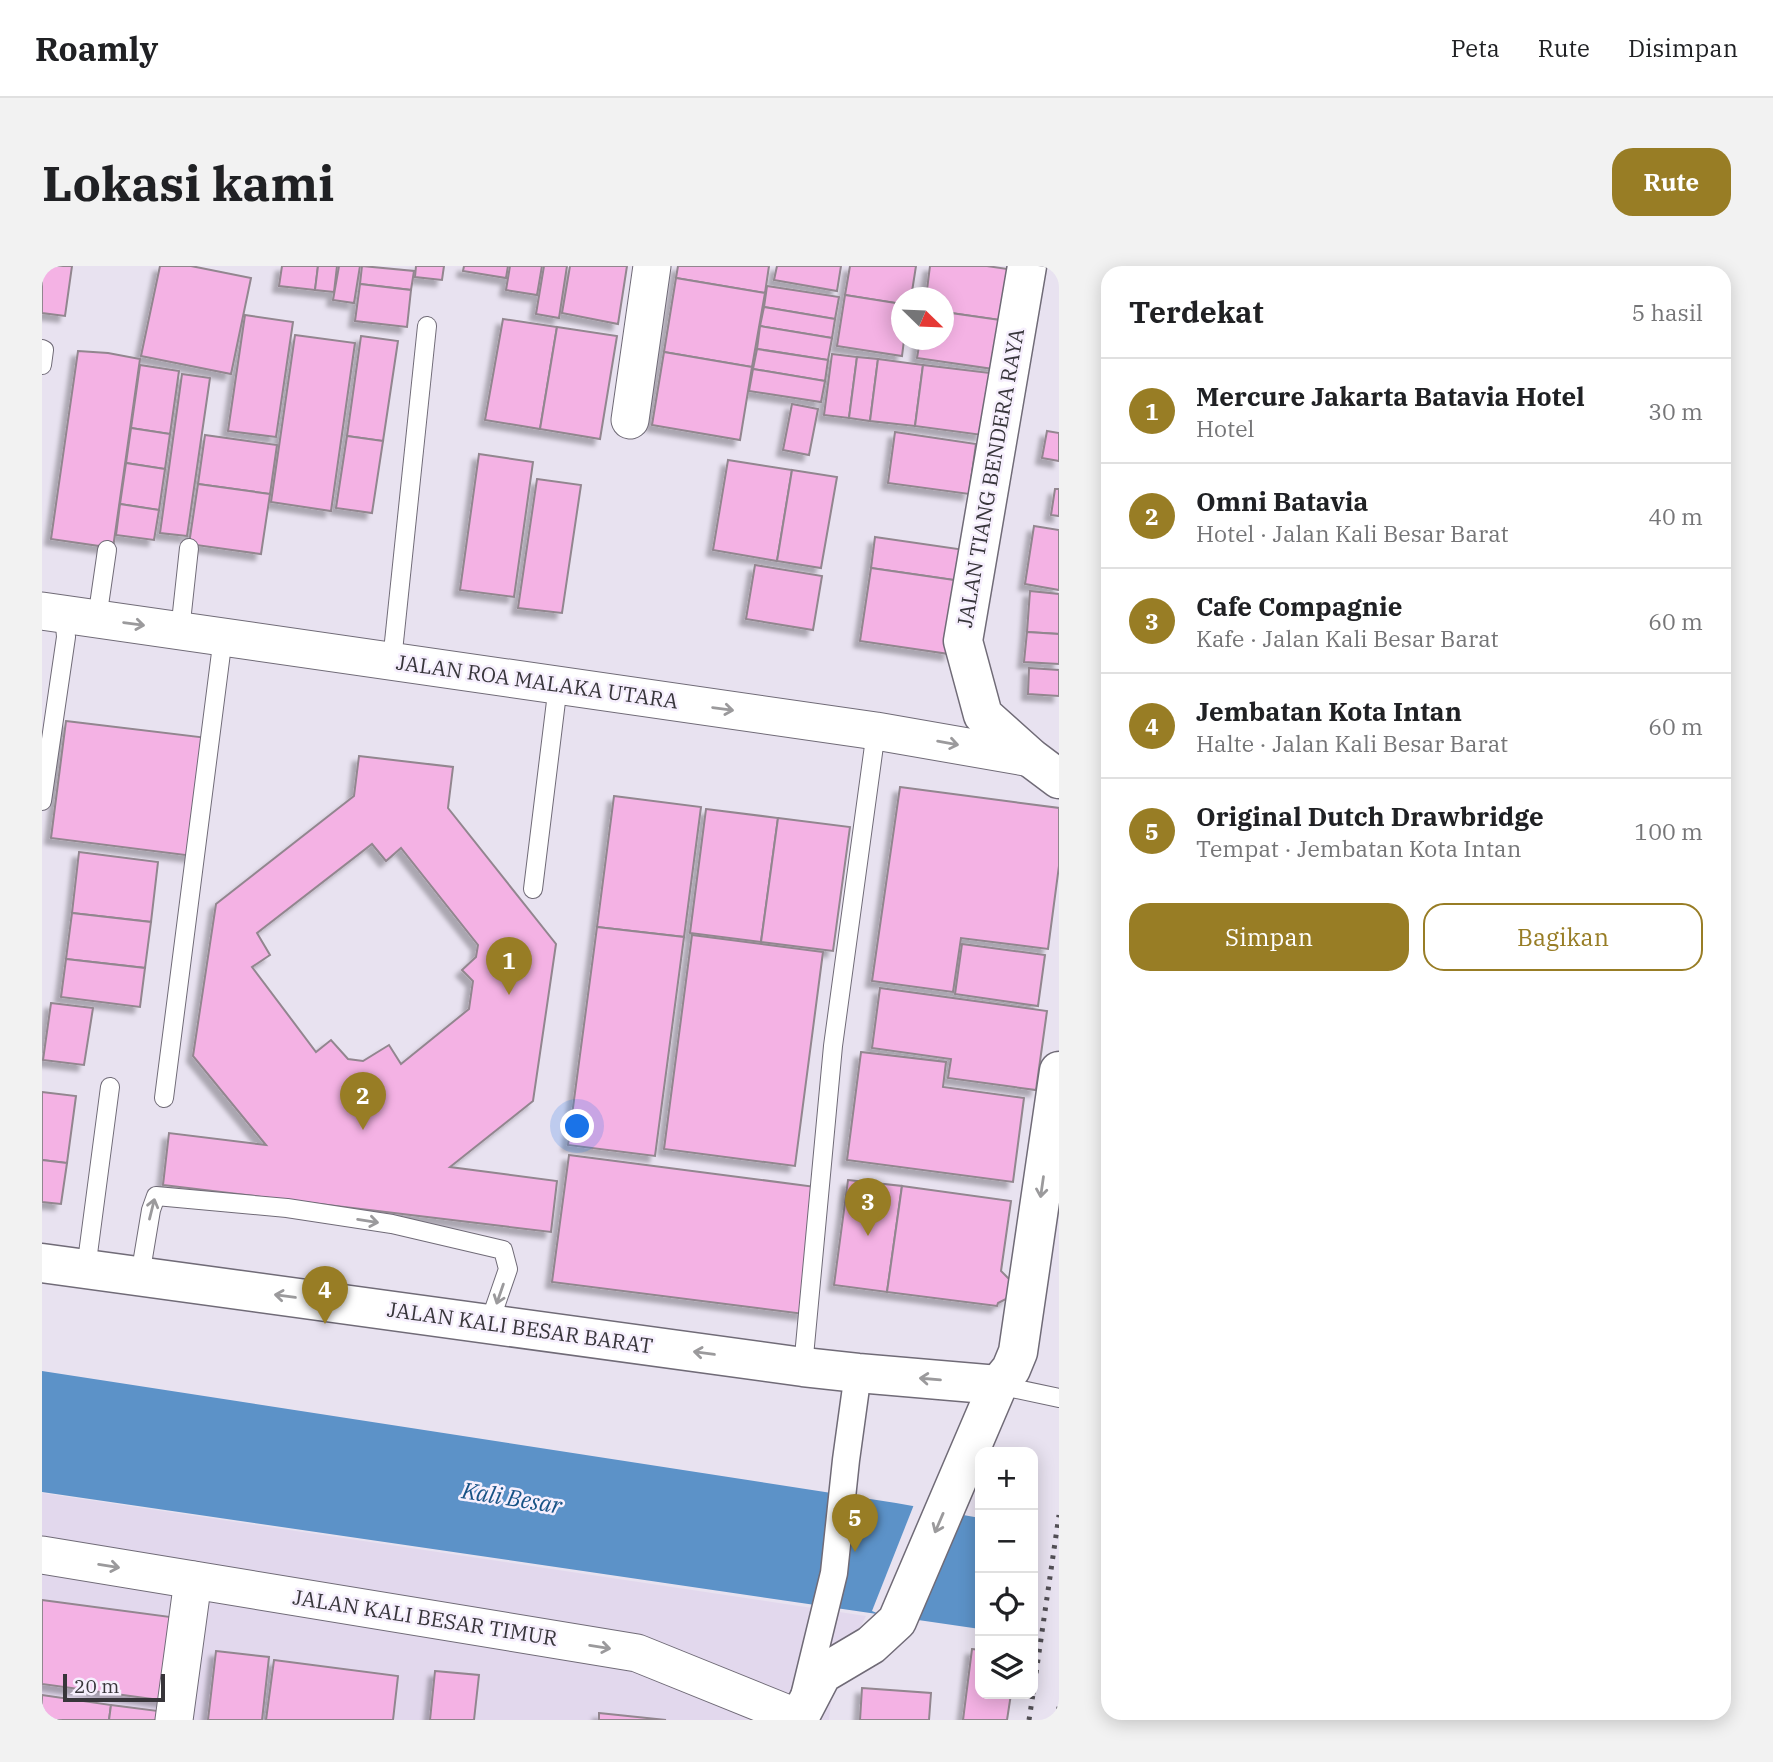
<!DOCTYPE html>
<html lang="id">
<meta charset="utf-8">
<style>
:root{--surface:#fff;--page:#f2f2f2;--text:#202124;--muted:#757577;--line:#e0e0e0;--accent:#987d25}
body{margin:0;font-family:"IBM Plex Serif",serif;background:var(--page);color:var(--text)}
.controls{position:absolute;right:21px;bottom:21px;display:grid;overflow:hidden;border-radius:14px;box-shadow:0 4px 18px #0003}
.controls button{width:63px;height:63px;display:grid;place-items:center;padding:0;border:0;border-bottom:2px solid var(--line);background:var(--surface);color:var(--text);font:35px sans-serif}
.compass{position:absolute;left:849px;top:21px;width:63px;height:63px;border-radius:50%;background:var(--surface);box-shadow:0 4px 18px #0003;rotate:113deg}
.scale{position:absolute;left:21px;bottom:18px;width:102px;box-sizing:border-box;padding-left:7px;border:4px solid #37353a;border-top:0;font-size:19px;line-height:24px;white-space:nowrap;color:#37353a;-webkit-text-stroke:5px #f6effd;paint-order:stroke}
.you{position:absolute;left:536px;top:861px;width:24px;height:24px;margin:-18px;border:5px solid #fff;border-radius:50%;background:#1a73e8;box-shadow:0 0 0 10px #1a73e833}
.badge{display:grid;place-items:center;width:46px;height:46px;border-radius:50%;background:var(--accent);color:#fff;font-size:23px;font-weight:700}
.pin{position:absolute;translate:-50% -58px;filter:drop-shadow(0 2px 4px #0008)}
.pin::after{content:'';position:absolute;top:37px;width:24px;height:21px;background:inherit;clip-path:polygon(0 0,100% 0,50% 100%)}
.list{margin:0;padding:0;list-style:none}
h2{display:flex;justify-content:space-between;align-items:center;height:91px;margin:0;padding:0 28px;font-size:30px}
h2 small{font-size:23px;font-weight:400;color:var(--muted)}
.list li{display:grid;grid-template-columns:46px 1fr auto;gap:21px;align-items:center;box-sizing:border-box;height:105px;padding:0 28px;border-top:2px solid var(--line)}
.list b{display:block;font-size:26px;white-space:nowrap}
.list p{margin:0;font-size:23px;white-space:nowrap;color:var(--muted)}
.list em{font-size:23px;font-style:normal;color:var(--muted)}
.actions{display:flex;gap:14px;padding:21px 28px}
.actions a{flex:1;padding:16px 0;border:2px solid var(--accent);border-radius:21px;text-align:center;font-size:24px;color:var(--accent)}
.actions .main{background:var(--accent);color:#fff}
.icon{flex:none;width:38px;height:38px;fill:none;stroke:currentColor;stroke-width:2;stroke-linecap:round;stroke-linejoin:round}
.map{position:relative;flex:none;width:1017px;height:1454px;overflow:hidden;border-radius:21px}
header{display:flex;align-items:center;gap:42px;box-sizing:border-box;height:98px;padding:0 35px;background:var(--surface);border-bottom:2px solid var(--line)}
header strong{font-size:33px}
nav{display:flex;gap:38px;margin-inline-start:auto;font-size:24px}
.intro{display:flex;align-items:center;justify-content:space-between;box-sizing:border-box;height:168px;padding:0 42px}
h1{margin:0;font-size:49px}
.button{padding:18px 32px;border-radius:21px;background:var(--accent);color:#fff;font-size:24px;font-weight:700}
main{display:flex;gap:42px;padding:0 42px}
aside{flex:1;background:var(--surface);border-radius:21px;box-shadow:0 4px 18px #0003}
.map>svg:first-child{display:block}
.built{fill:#e2d8ed}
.water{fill:#5c92c8}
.pier{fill:#e8e2f0}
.building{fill:#f4b2e4;stroke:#92868f;stroke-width:2;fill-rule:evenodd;filter:url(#shadow)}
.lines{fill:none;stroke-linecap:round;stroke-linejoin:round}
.service-casing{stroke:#706b77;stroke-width:20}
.pedestrian-casing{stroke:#706b77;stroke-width:29}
.minor-casing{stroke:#706b77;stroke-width:39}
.tertiary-casing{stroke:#706b77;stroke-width:41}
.service{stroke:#fff;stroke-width:18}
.pedestrian{stroke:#fff;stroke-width:26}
.minor{stroke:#fff;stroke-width:37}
.tertiary{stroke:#fff;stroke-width:38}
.rail{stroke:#524f55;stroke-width:5;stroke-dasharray:3.5 7;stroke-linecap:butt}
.oneway{stroke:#9b9a9c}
.labels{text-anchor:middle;stroke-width:5;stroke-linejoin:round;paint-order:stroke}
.street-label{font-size:21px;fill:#37353a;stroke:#f6effd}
.water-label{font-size:23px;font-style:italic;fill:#175285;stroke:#f6effd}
</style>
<header>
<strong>Roamly</strong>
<nav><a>Peta</a><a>Rute</a><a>Disimpan</a></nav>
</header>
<div class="intro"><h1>Lokasi kami</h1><a class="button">Rute</a></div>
<main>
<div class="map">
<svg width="1017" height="1454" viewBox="0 0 1017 1454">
<defs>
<filter id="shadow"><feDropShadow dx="-6" dy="6" stdDeviation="2" flood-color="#0004"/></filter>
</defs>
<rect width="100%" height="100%" fill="#e8e2f0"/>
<polygon class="built" points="0,1227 824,1350 791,1415 787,1454 0,1454"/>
<polygon class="water" points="0,1105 854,1237 938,1252 938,1363 0,1226"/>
<g class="pier">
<polygon points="873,1236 914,1244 854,1355 830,1345"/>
<polygon points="999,1259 1017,1262 1017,1378 991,1375 991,1324"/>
</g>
<g class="building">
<polygon points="0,0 30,0 23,50 0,47"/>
<polygon points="118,0 149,0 209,12 189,108 99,90"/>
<polygon points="240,0 276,0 273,24 237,20"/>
<polygon points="276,0 295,0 292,26 273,24"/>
<polygon points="297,0 318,0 312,37 291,34"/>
<polygon points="320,0 372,5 369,24 318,18"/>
<polygon points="374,0 402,0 400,14 373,11"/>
<polygon points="422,0 466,0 464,12 421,5"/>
<polygon points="468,0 500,0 495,29 464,24"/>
<polygon points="502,0 525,0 517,52 494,48"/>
<polygon points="528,0 585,0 576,58 520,47"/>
<polygon points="636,0 727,0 723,27 634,12"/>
<polygon points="735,0 799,0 795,25 732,14"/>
<polygon points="808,0 874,0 869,32 860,32 860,38 803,29"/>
<polygon points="888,0 945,0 979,5 972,56 902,46 902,32 884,32"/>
<polygon points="634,12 723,27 710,101 622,86"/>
<polygon points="318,18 369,24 365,61 313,55"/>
<polygon points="725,20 797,31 793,53 722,41"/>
<polygon points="803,29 860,38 860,74 862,74 860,90 795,80"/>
<polygon points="722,41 793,53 790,72 718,60"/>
<polygon points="902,46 972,56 965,105 875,92 878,74 902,74"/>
<polygon points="203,49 251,56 234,171 186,165"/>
<polygon points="461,53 515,61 498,163 443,154"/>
<polygon points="718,60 790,72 786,94 715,83"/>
<polygon points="515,61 575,70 558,173 498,163"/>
<polygon points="253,69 313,77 289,245 229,236"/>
<polygon points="319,70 356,75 341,175 305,170"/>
<polygon points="715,83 786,94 783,115 711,103"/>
<polygon points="36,85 66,87 98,93 71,282 9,273"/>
<polygon points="622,86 710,101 698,174 610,159"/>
<polygon points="790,88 815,91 807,152 782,149"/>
<polygon points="815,91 836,93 828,155 807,152"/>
<polygon points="836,93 881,99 873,160 828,155"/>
<polygon points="98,99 137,105 128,168 89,162"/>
<polygon points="881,99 948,107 940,169 873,160"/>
<polygon points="711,103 783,115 779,136 707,125"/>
<polygon points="140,108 168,112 145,270 118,267"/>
<polygon points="750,138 776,143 767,189 741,184"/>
<polygon points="89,162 128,168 123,203 84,197"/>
<polygon points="1005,165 1017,167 1017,195 1000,192"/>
<polygon points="853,166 934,178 927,228 846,217"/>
<polygon points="163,169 235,179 228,228 156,218"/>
<polygon points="305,170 341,175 330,247 294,242"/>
<polygon points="437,188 491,196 472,331 418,324"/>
<polygon points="686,194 750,204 735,295 671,284"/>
<polygon points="84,197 123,203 117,244 78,238"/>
<polygon points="750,204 795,211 779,302 735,295"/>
<polygon points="495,213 539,219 520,347 476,342"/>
<polygon points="156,218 228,228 219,288 147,278"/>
<polygon points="1013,223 1017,223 1017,250 1009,249"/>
<polygon points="78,238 117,244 112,274 74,269"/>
<polygon points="992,260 1017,264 1017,324 983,318"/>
<polygon points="833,271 923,284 919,315 829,302"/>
<polygon points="713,299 780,310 771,364 704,353"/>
<polygon points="829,302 919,315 907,388 818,375"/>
<polygon points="988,325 1017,328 1017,368 985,366"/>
<polygon points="985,366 1017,368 1017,398 982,396"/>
<polygon points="987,402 1017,404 1017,430 986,428"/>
<polygon points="24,455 166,472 151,590 9,572"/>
<path d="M 317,490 L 411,501 L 406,542 L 514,678 L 491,835 L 408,901 L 515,915 L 509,966 L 121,919 L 127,867 L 224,879 L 151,790 L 174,638 L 312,530 ZM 330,578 L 344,595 L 359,582 L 436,679 L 434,691 L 420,704 L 431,715 L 427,743 L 359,798 L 347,779 L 321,795 L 306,793 L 289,774 L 274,786 L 210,701 L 228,689 L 215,667 Z"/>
<polygon points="858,521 1017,542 1017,600 1006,683 919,672 911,726 830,715"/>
<polygon points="572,530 659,541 642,671 555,661"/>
<polygon points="664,543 736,552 719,676 648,667"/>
<polygon points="736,552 808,561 791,685 719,676"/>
<polygon points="37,586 116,596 109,656 30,647"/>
<polygon points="30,647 109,656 103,702 24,693"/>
<polygon points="555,661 642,671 613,890 526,879"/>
<polygon points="650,669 781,686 753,900 622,883"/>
<polygon points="920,678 1003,689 996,740 913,728"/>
<polygon points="24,693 103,702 98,741 19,731"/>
<polygon points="838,722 1005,745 994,824 906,812 909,793 830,782"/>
<polygon points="9,737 51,742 42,799 1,794"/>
<polygon points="819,786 904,796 901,821 982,832 971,916 805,894"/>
<polygon points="0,826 34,830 25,897 0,894"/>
<polygon points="527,889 774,921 762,1048 510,1016"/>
<polygon points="0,894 25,897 19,938 0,936"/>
<polygon points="806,914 860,920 845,1026 792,1019"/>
<polygon points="860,920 969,935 959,1005 968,1014 967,1027 964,1033 956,1037 955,1040 845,1026"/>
<polygon points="0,1334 136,1352 125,1435 0,1418"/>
<polygon points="930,1383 938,1384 938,1428 969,1428 965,1454 921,1454"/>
<polygon points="174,1385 227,1391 220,1454 166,1454"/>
<polygon points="232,1394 356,1410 351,1454 224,1454"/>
<polygon points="393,1405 437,1409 432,1454 388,1454"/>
<polygon points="820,1422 889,1427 887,1454 818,1454"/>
<polygon points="0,1429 69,1439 67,1454 0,1454"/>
<polygon points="69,1439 124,1446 123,1454 67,1454"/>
<polygon points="557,1447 624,1454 557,1454"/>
</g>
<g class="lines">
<defs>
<g id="service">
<polyline points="0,83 2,84 0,99"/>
<polyline points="55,353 65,284"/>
<polyline points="138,365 147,282"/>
<polyline points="350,395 385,60"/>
<polyline points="0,535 24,371 22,348"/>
<polyline points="491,623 516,419"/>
<polyline points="122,832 181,371"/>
<polyline points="44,1003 68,821"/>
<polyline points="98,1010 109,944 114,930 245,942 350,958 461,984 466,1003 447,1058"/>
<polyline points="761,1101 791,780 834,465"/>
<polyline points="956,1119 1017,1132"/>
</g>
<polyline id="pedestrian" points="763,1426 792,1307 804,1194 816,1107"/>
<g id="minor">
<polyline points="588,154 610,0"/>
<polyline points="0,345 834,465 989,492"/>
<polyline points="0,1289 595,1387 756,1452"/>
<polyline points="132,1454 151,1314"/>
</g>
<g id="tertiary">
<polyline points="985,0 921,375 941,449 989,492 1017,513"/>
<polyline points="0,997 761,1101 816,1107 956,1119"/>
<polyline points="756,1454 780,1408 829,1379 855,1355 956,1119 969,1103 976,1086 1017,805"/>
</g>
</defs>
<use href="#service" class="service-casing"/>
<use href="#pedestrian" class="pedestrian-casing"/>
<use href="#minor" class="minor-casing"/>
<use href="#tertiary" class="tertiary-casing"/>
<use href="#service" class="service"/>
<use href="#pedestrian" class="pedestrian"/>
<use href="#minor" class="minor"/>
<use href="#tertiary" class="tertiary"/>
<g class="rail">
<polyline points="991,1428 1017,1249"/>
<polyline points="987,1454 991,1428"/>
<polyline points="1015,1454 1017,1441"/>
</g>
</g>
<defs><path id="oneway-shaft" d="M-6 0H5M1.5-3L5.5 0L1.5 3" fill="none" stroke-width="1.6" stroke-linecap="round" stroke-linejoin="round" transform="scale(1.75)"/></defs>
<g class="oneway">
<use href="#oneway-shaft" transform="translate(92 358) rotate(8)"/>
<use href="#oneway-shaft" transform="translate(681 443) rotate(8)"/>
<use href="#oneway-shaft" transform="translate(906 477) rotate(10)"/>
<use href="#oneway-shaft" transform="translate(1000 921) rotate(98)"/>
<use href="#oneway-shaft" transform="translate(110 943) rotate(-76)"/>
<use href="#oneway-shaft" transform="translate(326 955) rotate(9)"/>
<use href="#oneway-shaft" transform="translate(458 1028) rotate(109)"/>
<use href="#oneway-shaft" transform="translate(243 1030) rotate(-172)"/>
<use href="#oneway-shaft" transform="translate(662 1087) rotate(-172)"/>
<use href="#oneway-shaft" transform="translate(888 1113) rotate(-175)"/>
<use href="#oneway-shaft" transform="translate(897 1257) rotate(113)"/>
<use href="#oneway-shaft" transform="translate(67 1300) rotate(9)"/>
<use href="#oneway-shaft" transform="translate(558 1381) rotate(9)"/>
</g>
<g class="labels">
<g class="street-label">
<text transform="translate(949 212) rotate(-80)" y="7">JALAN TIANG BENDERA RAYA</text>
<text transform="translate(495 416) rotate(8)" y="7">JALAN ROA MALAKA UTARA</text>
<text transform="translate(478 1062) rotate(8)" y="7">JALAN KALI BESAR BARAT</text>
<text transform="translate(383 1352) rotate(9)" y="7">JALAN KALI BESAR TIMUR</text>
</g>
<g class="water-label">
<text transform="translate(470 1232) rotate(9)" y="8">Kali Besar</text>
</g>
</g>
</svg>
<div class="controls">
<button>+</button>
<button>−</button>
<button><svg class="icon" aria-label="locate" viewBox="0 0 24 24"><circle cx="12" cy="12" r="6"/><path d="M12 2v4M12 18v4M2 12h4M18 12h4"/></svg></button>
<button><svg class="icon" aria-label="layers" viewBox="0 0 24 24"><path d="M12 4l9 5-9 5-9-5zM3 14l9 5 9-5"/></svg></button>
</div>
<svg class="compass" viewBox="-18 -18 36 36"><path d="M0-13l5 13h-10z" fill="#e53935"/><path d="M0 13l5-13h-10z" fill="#757577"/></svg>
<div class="scale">20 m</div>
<div class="you"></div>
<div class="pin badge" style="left:467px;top:729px">1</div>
<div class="pin badge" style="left:321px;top:864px">2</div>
<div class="pin badge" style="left:826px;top:970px">3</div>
<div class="pin badge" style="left:283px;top:1058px">4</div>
<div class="pin badge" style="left:813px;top:1286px">5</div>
</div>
<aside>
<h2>Terdekat<small>5 hasil</small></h2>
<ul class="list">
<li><span class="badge">1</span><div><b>Mercure Jakarta Batavia Hotel</b><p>Hotel</p></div><em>30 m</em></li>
<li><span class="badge">2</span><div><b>Omni Batavia</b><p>Hotel · Jalan Kali Besar Barat</p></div><em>40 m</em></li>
<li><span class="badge">3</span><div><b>Cafe Compagnie</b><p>Kafe · Jalan Kali Besar Barat</p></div><em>60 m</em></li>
<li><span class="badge">4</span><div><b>Jembatan Kota Intan</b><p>Halte · Jalan Kali Besar Barat</p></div><em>60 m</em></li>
<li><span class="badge">5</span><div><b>Original Dutch Drawbridge</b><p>Tempat · Jembatan Kota Intan</p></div><em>100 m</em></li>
</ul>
<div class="actions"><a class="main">Simpan</a><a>Bagikan</a></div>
</aside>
</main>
